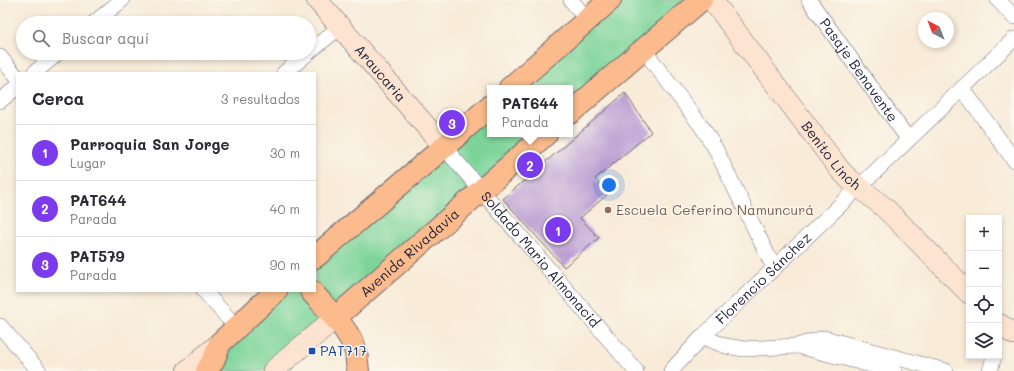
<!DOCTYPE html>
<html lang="es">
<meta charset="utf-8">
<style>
:root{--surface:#fff;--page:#f7f7f7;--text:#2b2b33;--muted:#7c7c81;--line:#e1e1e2;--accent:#7c3aed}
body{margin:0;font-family:Mali,sans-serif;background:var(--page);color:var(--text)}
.controls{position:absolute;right:12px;bottom:12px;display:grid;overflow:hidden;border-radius:0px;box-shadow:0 2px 6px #0003}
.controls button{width:36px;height:36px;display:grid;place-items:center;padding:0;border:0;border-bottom:1px solid var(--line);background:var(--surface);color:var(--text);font:20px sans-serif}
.compass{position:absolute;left:918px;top:12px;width:36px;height:36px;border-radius:50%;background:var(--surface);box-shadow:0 2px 6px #0003;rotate:318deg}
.you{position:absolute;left:609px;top:185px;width:14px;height:14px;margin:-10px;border:3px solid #fff;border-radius:50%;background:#1a73e8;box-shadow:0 0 0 6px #1a73e833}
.badge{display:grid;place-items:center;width:26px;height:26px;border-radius:50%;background:var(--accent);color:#fff;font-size:13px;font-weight:700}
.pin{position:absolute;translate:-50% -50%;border:2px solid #fff;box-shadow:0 1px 4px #0006}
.popup{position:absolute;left:487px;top:85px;width:86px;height:52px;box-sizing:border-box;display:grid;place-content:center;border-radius:0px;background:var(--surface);filter:drop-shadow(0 1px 3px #0005);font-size:13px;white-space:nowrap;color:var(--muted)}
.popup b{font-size:15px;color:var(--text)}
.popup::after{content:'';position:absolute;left:50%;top:100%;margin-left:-8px;border:8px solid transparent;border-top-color:var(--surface)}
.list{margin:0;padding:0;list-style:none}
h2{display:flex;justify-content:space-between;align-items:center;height:52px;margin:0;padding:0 16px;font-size:17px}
h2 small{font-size:13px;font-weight:400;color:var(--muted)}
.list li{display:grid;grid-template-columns:26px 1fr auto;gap:12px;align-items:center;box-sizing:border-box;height:56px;padding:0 16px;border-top:1px solid var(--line)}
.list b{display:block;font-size:15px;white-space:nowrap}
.list p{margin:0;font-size:13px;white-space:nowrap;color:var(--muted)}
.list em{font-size:13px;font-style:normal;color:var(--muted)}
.icon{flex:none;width:22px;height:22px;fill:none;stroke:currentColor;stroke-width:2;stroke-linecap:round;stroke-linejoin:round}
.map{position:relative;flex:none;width:1014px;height:371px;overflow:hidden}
.search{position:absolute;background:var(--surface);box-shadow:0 2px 6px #0003;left:16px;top:16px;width:300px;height:44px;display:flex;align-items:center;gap:10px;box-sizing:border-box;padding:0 14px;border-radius:22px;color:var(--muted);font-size:15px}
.panel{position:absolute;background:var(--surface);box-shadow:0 2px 6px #0003;left:16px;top:72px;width:300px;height:220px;border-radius:0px}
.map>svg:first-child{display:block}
.green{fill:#7dd499;stroke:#507b6a}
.building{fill:#bb9fd3}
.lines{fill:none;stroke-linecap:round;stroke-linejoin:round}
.street-casing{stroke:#6d6872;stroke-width:16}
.secondary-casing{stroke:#6d6872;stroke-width:22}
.primary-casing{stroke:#6d6872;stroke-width:24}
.street{stroke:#fff;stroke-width:15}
.secondary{stroke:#fde4d1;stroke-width:21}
.primary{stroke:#fbbb8c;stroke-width:22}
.education-dot{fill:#8d6e63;stroke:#fbf7ec;stroke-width:1.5}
.transit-dot{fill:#1a4fb4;stroke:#fbf7ec;stroke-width:1.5}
.labels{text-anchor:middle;stroke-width:3;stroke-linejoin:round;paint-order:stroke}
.street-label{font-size:14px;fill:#22223b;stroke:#fbf7ec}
.education-label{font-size:14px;fill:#785e54;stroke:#fbf7ec;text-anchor:start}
.transit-label{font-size:14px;fill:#164399;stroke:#fbf7ec;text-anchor:start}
</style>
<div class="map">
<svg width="1014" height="371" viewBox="0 0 1014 371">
<rect width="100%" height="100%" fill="#fbf7ec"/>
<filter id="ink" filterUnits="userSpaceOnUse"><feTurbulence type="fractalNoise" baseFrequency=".025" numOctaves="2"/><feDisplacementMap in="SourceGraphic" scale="8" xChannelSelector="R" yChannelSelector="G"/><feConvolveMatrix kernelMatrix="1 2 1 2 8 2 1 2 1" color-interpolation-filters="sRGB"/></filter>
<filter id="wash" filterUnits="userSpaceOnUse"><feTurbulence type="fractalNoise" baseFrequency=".012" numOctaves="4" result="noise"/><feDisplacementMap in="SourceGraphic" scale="16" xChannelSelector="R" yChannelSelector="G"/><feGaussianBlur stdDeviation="0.9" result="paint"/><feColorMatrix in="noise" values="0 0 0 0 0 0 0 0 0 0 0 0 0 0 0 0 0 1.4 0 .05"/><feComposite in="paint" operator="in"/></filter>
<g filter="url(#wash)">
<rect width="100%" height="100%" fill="#f8ebd8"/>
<g class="green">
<polygon points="610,0 701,0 570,113 570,88 510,88"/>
<polygon points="490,106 490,134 546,134 273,371 187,371 276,291 315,291 315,257"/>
</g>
<g id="blocks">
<polygon class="building" points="625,93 651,132 595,179 608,194 580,218 599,238 564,267 503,199"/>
</g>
</g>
<g filter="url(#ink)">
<use href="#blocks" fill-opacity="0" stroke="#6d6872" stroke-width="1"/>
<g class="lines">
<defs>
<g id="street">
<polyline points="571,0 587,20"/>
<path id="s1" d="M 809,0 L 908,139"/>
<polyline points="998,0 1014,17"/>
<polyline points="94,23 122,0"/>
<polyline points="644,50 702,127 715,148 774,268"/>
<polyline points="309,52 340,27"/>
<polyline points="0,57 17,77"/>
<polyline points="34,73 58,53"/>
<polyline points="284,73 308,53"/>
<polyline points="962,88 1014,160"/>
<polyline points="0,101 17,87"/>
<path id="s2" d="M 444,147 L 636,371"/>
<polyline points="204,291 237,328"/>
<polyline points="0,326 39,371"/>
<polyline points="702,337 726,346 744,349 797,346 824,338 946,371"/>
<polyline points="798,346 894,371"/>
<path id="s3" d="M 671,371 L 702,337 L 1014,39"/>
<polyline points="990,371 994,356"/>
</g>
<g id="secondary">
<path id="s4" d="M 317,0 L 444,147"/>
<path id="s5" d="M 712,0 L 840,170 L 849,179 L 885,208 L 969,293"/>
<polyline points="999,324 1014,334"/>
<polyline points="187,371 220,343"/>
<polyline points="273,371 335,318"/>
</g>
<g id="primary">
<polyline points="510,88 610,0"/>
<polyline points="570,113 701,0"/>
<polyline points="315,257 444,147 490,106"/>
<path d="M 311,291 C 326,308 350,330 356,352 C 357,358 357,365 358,371"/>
<path id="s6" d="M 335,318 L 546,134"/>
<polyline points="207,371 214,359 220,343 276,291"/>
</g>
</defs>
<use href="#street" class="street-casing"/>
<use href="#secondary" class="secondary-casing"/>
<use href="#primary" class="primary-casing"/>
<use href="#street" class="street"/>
<use href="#secondary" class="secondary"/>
<use href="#primary" class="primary"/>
</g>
</g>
<circle class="education-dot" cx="608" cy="210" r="4"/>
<rect class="transit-dot" x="308" y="347" width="8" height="8" rx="2"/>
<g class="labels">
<g class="street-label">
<text dy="5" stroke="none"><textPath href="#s1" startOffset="86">Pasaje Benavente</textPath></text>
<text dy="5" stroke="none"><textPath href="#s4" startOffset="97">Araucaria</textPath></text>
<text dy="5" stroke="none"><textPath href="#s5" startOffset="196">Benito Linch</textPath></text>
<text dy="5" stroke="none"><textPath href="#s6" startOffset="99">Avenida Rivadavia</textPath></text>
<text dy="5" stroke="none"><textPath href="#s2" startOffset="148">Soldado Mario Almonacid</textPath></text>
<text dy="5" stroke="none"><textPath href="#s3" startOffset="131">Florencio Sánchez</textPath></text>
</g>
<g class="education-label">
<text x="616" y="215">Escuela Ceferino Namuncurá</text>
</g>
<g class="transit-label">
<text x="320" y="356">PAT717</text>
</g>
</g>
</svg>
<div class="controls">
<button>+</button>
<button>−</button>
<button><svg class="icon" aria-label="locate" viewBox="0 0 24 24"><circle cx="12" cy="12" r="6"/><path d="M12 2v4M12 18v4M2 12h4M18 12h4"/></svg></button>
<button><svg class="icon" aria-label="layers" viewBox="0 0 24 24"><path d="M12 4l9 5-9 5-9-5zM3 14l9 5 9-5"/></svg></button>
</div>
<svg class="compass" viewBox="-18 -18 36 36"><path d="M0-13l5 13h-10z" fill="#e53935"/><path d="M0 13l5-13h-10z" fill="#7c7c81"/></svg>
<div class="you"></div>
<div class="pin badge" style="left:558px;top:230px">1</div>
<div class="pin badge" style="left:530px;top:165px">2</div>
<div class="popup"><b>PAT644</b>Parada</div>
<div class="pin badge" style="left:452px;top:123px">3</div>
<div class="search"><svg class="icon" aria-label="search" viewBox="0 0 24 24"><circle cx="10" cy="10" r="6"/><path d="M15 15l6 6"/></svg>Buscar aquí</div>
<section class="panel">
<h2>Cerca<small>3 resultados</small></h2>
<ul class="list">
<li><span class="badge">1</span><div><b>Parroquia San Jorge</b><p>Lugar</p></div><em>30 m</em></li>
<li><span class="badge">2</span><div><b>PAT644</b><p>Parada</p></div><em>40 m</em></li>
<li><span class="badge">3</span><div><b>PAT579</b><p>Parada</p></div><em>90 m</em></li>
</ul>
</section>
</div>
